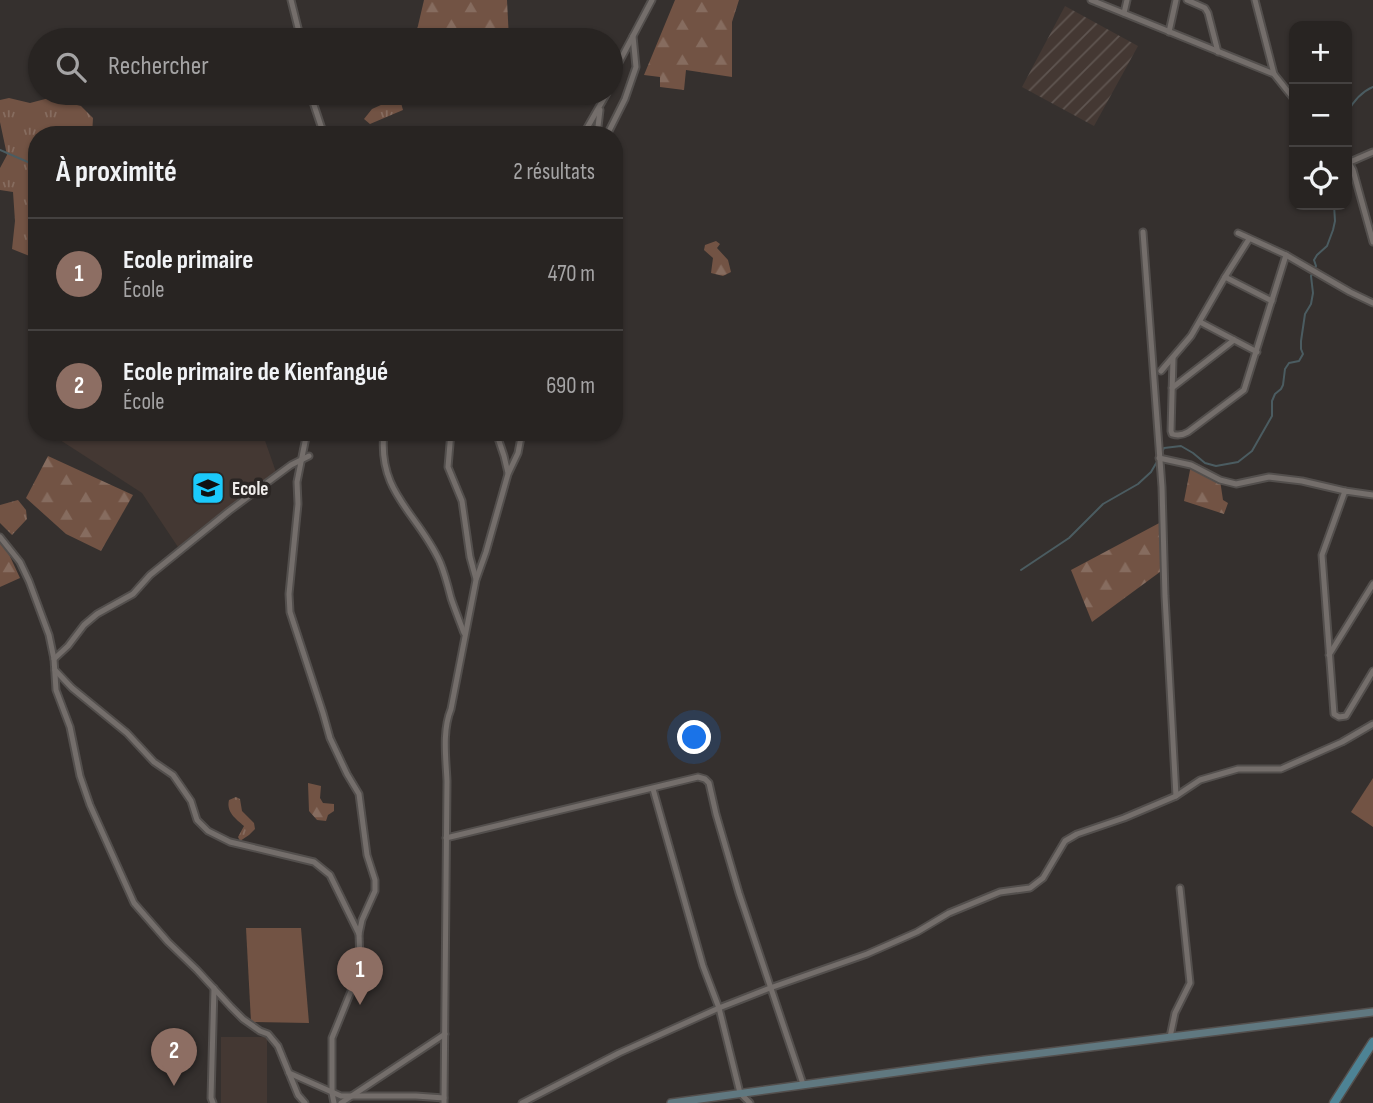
<!DOCTYPE html>
<html lang="fr">
<meta charset="utf-8">
<style>
:root{--surface:#282422;--page:#302c2a;--text:#f1f3f6;--muted:#a5a4a5;--line:#444140;--accent:#1bcafc}
body{margin:0;font-family:"Sofia Sans Condensed",sans-serif;background:var(--page);color:var(--text)}
.controls{position:absolute;right:21px;top:21px;display:grid;overflow:hidden;border-radius:14px;box-shadow:0 2px 5px #0004}
.controls button{width:63px;height:63px;display:grid;place-items:center;padding:0;border:0;border-bottom:2px solid var(--line);background:var(--surface);color:var(--text);font:35px sans-serif}
.you{position:absolute;left:695px;top:738px;width:24px;height:24px;margin:-18px;border:5px solid #fff;border-radius:50%;background:#1a73e8;box-shadow:0 0 0 10px #1a73e833}
.badge{display:grid;place-items:center;width:46px;height:46px;border-radius:50%;background:var(--accent);color:#fff;font-size:23px;font-weight:700}
.pin{position:absolute;translate:-50% -58px;filter:drop-shadow(0 2px 4px #0008)}
.pin::after{content:'';position:absolute;top:37px;width:24px;height:21px;background:inherit;clip-path:polygon(0 0,100% 0,50% 100%)}
.list{margin:0;padding:0;list-style:none}
h2{display:flex;justify-content:space-between;align-items:center;height:91px;margin:0;padding:0 28px;font-size:30px}
h2 small{font-size:23px;font-weight:400;color:var(--muted)}
.list li{display:grid;grid-template-columns:46px 1fr auto;gap:21px;align-items:center;box-sizing:border-box;height:112px;padding:0 28px;border-top:2px solid var(--line)}
.list b{display:block;font-size:26px;white-space:nowrap}
.list p{margin:0;font-size:23px;white-space:nowrap;color:var(--muted)}
.list em{font-size:23px;font-style:normal;color:var(--muted)}
.icon{flex:none;width:38px;height:38px;fill:none;stroke:currentColor;stroke-width:2;stroke-linecap:round;stroke-linejoin:round}
.map{position:relative;flex:none;width:1373px;height:1103px;overflow:hidden}
.search{position:absolute;background:var(--surface);box-shadow:0 2px 5px #0004;left:28px;top:28px;width:595px;height:77px;display:flex;align-items:center;gap:18px;box-sizing:border-box;padding:0 24px;border-radius:38px;color:var(--muted);font-size:26px}
.panel{position:absolute;background:var(--surface);box-shadow:0 2px 5px #0004;left:28px;top:126px;width:595px;height:315px;border-radius:28px}
.map>svg:first-child{display:block}
.built{fill:#443833}
.industrial{fill:url(#industrial-furrows)}
.grass{fill:url(#grass-tufts)}
.forest{fill:url(#forest-firs)}
.park{fill:#725344}
.lines{fill:none;stroke-linecap:round;stroke-linejoin:round}
.stream{stroke:#4b5c61;stroke-width:2}
.street-casing{stroke:#534f4d;stroke-width:9}
.secondary-casing{stroke:#534f4d;stroke-width:10}
.primary-casing{stroke:#534f4d;stroke-width:11}
.street{stroke:#746e6b;stroke-width:5}
.secondary{stroke:#607880;stroke-width:7}
.primary{stroke:#4d8395;stroke-width:8}
.labels{text-anchor:middle;stroke-width:7;stroke-linejoin:round;paint-order:stroke}
.poi-label{font-size:19px;font-weight:bold;fill:#eeebe9;stroke:#2b2624;text-anchor:start}
</style>
<div class="map">
<svg width="1373" height="1103" viewBox="0 0 1373 1103">
<defs>
<pattern id="industrial-furrows" width="10" height="10" patternUnits="userSpaceOnUse" patternTransform="scale(1.75)"><rect width="10" height="10" fill="#443833"/><path d="M-1 1l2-2M0 10L10 0M9 11l2-2" fill="none" stroke="#5f5551"/></pattern>
<pattern id="grass-tufts" width="24" height="20" patternUnits="userSpaceOnUse" patternTransform="scale(1.75)"><rect width="24" height="20" fill="#725344"/><path d="M3 7l-1-3M5 7V3M7 7l1-3M15 17l-1-3M17 17v-4M19 17l1-3" fill="none" stroke="#866c5f"/></pattern>
<pattern id="forest-firs" width="22" height="20" patternUnits="userSpaceOnUse" patternTransform="scale(1.75)"><rect width="22" height="20" fill="#725344"/><path d="M5 1l3.5 6h-7zM16 11l3.5 6h-7z" fill="#866c5f"/></pattern>
</defs>
<rect width="100%" height="100%" fill="#35302e"/>
<g class="built">
<polygon points="72,432 262,432 276,472 178,547 142,493 57,438"/>
<rect x="221" y="1037" width="46" height="66"/>
</g>
<polygon class="industrial" points="1065,6 1138,46 1094,126 1022,87"/>
<g class="grass">
<polygon points="394,93 408,93 401,103 403,110 370,124 364,119 372,109 392,100 391,95"/>
<polygon points="9,98 30,103 49,98 81,106 93,118 92,135 37,135 37,259 12,249 15,221 13,192 0,190 0,168 7,155 0,122 0,100"/>
<polygon points="18,500 26,510 27,519 12,535 0,523 0,505"/>
<path d="M 236,797 L 240,799 L 242,811 L 254,823 L 255,829 L 249,835 L 240,841 L 238,837 L 244,826 C 236,819 226,812 229,800 Z"/>
</g>
<g class="forest">
<polygon points="424,0 507,0 509,40 427,40 417,30"/>
<polygon points="675,0 739,0 732,22 732,77 686,70 684,90 660,87 660,77 644,75"/>
<polygon points="716,241 720,244 717,248 728,260 731,272 723,276 711,273 713,258 704,250 705,245"/>
<polygon points="48,456 133,495 101,551 66,534 26,498"/>
<polygon points="1191,465 1220,480 1223,500 1228,503 1224,514 1184,501"/>
<polygon points="1163,521 1164,569 1092,622 1071,570"/>
<polygon points="0,535 20,578 0,587"/>
<polygon points="308,783 321,786 320,798 323,803 334,804 334,811 328,815 326,821 317,820 309,811"/>
</g>
<g class="park">
<polygon points="1373,778 1373,827 1351,812"/>
<polygon points="246,928 301,928 309,1023 251,1022"/>
</g>
<g class="lines">
<g class="stream">
<path d="M 1347,113 C 1353,102 1361,92 1373,87"/>
<polyline points="0,150 37,166"/>
<polyline points="1162,452 1164,448 1181,446 1193,453 1205,463 1216,466 1238,462 1252,451 1272,416 1272,401 1275,394 1281,389 1283,385 1285,369 1289,363 1299,361 1303,354 1301,349 1301,341 1305,314 1311,304 1313,293 1311,276 1316,266 1314,260 1317,255 1327,246 1333,230 1335,221 1334,205"/>
<polyline points="1021,570 1069,538 1103,504 1138,484 1151,472 1158,460"/>
</g>
<defs>
<g id="street">
<polyline points="291,0 301,40"/>
<polyline points="1091,0 1274,74 1294,99"/>
<polyline points="1187,0 1205,8 1208,13 1218,52"/>
<polyline points="1255,0 1274,74"/>
<polyline points="1124,13 1127,0"/>
<polyline points="1169,32 1176,0"/>
<polyline points="611,84 618,64 633,36"/>
<polyline points="312,93 313,102 324,135"/>
<polyline points="583,135 607,93"/>
<polyline points="597,135 600,110"/>
<polyline points="607,135 625,99 636,67 633,36 652,0"/>
<polyline points="1347,159 1353,170 1373,242"/>
<polyline points="1350,162 1373,152"/>
<polyline points="1143,232 1162,487 1165,596 1176,796"/>
<polyline points="1238,233 1286,255 1350,292 1373,303"/>
<polyline points="1225,277 1272,301"/>
<polyline points="1200,322 1257,352"/>
<path d="M 1173,358 L 1171,431 L 1172,434 C 1178,436 1183,435 1188,432 L 1244,390 L 1286,255"/>
<polyline points="1161,371 1191,336 1225,277 1249,239"/>
<polyline points="1172,388 1234,340"/>
<polyline points="307,432 297,482 298,504 289,594 290,612 323,713 330,738 347,774 359,794 367,855 375,880 375,891 362,920 359,934 360,961 358,974 332,1038 332,1093 334,1103"/>
<path d="M 384,432 C 377,493 418,513 440,562 C 445,574 448,586 451,598 C 455,610 460,622 464,633"/>
<polyline points="451,432 448,467 462,501 470,557 476,579"/>
<polyline points="496,432 504,456 508,473"/>
<polyline points="1159,458 1191,465 1220,480 1236,484 1269,477 1302,481 1345,491"/>
<polyline points="1373,495 1345,491 1322,555 1334,714 1339,717 1346,716 1373,671"/>
<polyline points="0,537 20,562 29,581 49,635 54,659 56,690 70,727 80,776 90,805 134,903 168,942 197,970 231,1007 243,1019 260,1031 268,1034 278,1046 298,1095 305,1103"/>
<polyline points="1329,655 1373,584"/>
<polyline points="54,659 68,646 84,625 97,614 133,594 150,575 229,511 291,465 309,456"/>
<polyline points="55,670 72,688 127,733 154,762 173,775 191,801 197,820 208,831 230,842 314,862 330,875 359,934"/>
<polyline points="653,789 703,966 719,1008 740,1093 750,1103"/>
<polyline points="446,838 698,777 705,779 709,783 716,814 739,893 803,1084"/>
<polyline points="1170,1037 1175,1013 1190,983 1180,888"/>
<polyline points="289,1073 341,1096 416,1096 444,1098"/>
<polyline points="213,1103 211,1098 214,988"/>
<polyline points="341,1103 445,1034"/>
<path d="M 444,1103 L 447,781 C 446,758 442,731 451,709 L 476,580 L 486,552 L 508,474 L 518,453 L 522,432"/>
<polyline points="522,1103 619,1053 719,1008 770,988 867,954 917,932 949,913 1000,892 1030,888 1043,878 1065,841 1077,834 1124,818 1176,796 1200,780 1238,769 1281,769 1342,742 1373,724"/>
</g>
<polyline id="secondary" points="671,1103 985,1060 1373,1012"/>
<polyline id="primary" points="1334,1103 1373,1042"/>
</defs>
<use href="#street" class="street-casing"/>
<use href="#secondary" class="secondary-casing"/>
<use href="#primary" class="primary-casing"/>
<use href="#street" class="street"/>
<use href="#secondary" class="secondary"/>
<use href="#primary" class="primary"/>
</g>
<defs>
<symbol id="school-square" viewBox="-11 -11 22 22"><rect x="-9" y="-9" width="18" height="18" rx="4" fill="#1bcafc" stroke="#2b2624"/><path d="M0-5L7-2L0 1L-7-2ZM-4 1L0 2.5L4 1V4Q0 6-4 4Z" fill="#111"/></symbol>
</defs>
<g fill-rule="evenodd">
<use href="#school-square" x="189" y="469" width="38" height="38"/>
</g>
<g class="labels">
<g class="poi-label">
<text x="232" y="495">Ecole</text>
</g>
</g>
</svg>
<div class="controls">
<button>+</button>
<button>−</button>
<button><svg class="icon" aria-label="locate" viewBox="0 0 24 24"><circle cx="12" cy="12" r="6"/><path d="M12 2v4M12 18v4M2 12h4M18 12h4"/></svg></button>
</div>
<div class="you"></div>
<div class="pin badge" style="left:360px;top:1005px;background:#8d6e63">1</div>
<div class="pin badge" style="left:174px;top:1086px;background:#8d6e63">2</div>
<div class="search"><svg class="icon" aria-label="search" viewBox="0 0 24 24"><circle cx="10" cy="10" r="6"/><path d="M15 15l6 6"/></svg>Rechercher</div>
<section class="panel">
<h2>À proximité<small>2 résultats</small></h2>
<ul class="list">
<li><span class="badge" style="background:#8d6e63">1</span><div><b>Ecole primaire</b><p>École</p></div><em>470 m</em></li>
<li><span class="badge" style="background:#8d6e63">2</span><div><b>Ecole primaire de Kienfangué</b><p>École</p></div><em>690 m</em></li>
</ul>
</section>
</div>
